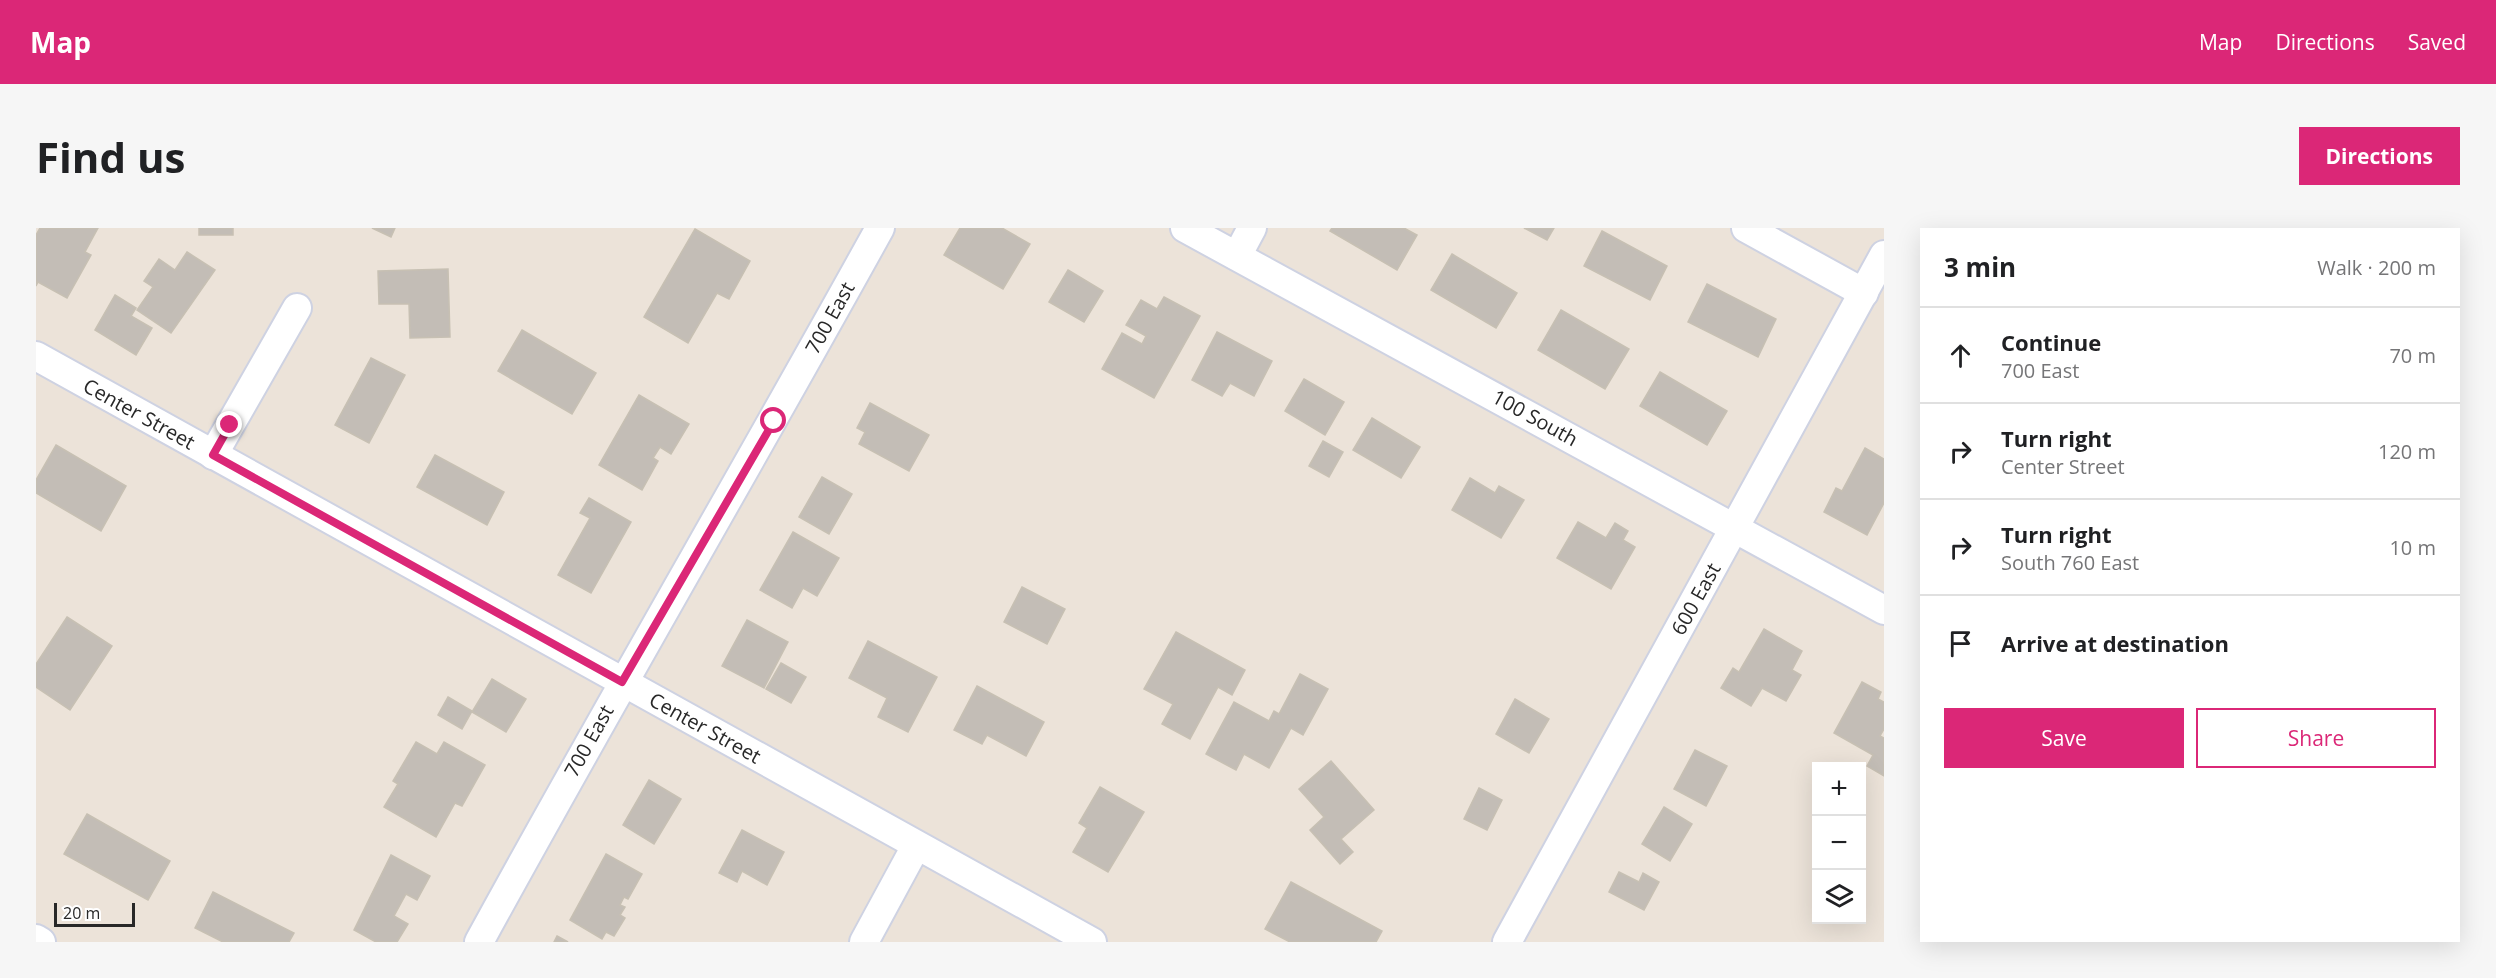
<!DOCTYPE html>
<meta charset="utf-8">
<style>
:root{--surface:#fff;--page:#f6f6f6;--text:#202124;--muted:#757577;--line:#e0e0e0;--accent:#db2777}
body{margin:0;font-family:"Open Sans",sans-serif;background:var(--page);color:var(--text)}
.controls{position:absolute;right:18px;bottom:18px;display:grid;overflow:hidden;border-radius:0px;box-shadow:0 6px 24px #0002}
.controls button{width:54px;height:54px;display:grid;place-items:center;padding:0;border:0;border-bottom:2px solid var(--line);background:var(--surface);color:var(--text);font:30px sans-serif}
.scale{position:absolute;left:18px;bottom:15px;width:81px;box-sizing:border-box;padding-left:6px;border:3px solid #282828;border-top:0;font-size:16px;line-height:21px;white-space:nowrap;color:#282828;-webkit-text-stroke:4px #fff;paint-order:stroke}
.stop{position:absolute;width:18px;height:18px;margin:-14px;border:4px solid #db2777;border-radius:50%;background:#fff}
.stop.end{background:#db2777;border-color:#fff;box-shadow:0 2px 6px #0008}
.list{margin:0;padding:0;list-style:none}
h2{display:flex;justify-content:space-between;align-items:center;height:78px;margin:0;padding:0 24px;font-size:26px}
h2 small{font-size:20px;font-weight:400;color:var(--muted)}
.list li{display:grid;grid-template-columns:39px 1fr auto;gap:18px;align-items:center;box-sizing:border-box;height:96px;padding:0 24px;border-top:2px solid var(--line)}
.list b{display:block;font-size:22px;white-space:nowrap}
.list p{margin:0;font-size:20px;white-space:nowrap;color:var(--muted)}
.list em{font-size:20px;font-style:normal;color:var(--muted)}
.actions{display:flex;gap:12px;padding:18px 24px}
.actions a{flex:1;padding:14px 0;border:2px solid var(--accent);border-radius:0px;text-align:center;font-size:21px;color:var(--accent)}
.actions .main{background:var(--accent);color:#fff}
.icon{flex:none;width:33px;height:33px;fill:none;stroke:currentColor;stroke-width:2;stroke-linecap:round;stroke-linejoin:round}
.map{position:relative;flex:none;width:1848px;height:714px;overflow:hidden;border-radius:0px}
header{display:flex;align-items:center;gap:36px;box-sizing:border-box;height:84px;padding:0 30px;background:var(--accent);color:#fff}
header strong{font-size:28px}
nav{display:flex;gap:33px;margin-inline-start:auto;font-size:21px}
.intro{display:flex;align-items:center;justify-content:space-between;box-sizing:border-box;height:144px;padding:0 36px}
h1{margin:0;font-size:42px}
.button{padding:15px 27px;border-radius:0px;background:var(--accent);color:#fff;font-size:21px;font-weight:700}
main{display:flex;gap:36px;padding:0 36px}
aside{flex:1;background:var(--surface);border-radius:0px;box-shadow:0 6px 24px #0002}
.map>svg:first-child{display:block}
.building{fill:#c3bdb6;stroke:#c7c0b3;stroke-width:1.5}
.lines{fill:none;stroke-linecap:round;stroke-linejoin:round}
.minor-casing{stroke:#ced2e2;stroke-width:32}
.minor{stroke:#fff;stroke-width:28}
.route{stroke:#db2777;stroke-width:8}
.labels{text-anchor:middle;stroke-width:4.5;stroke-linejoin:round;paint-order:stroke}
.street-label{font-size:20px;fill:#282828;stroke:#fff}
</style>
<header>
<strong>Map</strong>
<nav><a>Map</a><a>Directions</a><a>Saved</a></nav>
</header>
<div class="intro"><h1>Find us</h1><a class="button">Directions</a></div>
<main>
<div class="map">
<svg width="1848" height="714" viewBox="0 0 1848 714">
<rect width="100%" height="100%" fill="#ece3d9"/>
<g class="building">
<polygon points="4,0 62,0 49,24 55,27 31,70 2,54 0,58 0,7"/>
<rect x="163" y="0" width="34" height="7"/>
<polygon points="336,0 359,0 355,9"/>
<polygon points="924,0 966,0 994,16 967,61 908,27"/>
<polygon points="1296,0 1368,0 1381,7 1361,42 1294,3"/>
<polygon points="1488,0 1518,0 1511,12"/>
<polygon points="659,1 714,33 693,71 681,65 652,115 608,89"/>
<polygon points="1566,3 1631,38 1614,72 1548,38"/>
<polygon points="151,24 179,42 135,105 101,82 117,59 108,53 123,31 139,42"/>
<polygon points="1416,26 1481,65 1460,100 1395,62"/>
<polygon points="412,41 414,109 374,110 373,76 343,76 342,43"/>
<polygon points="1032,42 1067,63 1048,94 1013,74"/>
<polygon points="1671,56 1740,91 1722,129 1652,94"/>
<polygon points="79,67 100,80 95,88 116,100 100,127 59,102"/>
<polygon points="1128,69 1164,88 1118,170 1066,141 1086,105 1106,116 1110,108 1090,97 1105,72 1121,81"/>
<polygon points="1525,82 1593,121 1569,161 1502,122"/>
<polygon points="486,102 560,145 536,186 462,143"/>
<polygon points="1181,104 1236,133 1218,168 1194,155 1186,168 1156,152"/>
<polygon points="335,130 369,147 333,215 299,197"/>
<polygon points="1624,144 1691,183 1671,217 1604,178"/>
<polygon points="1268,151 1308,174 1289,207 1249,183"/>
<polygon points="603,167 653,196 635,226 624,219 617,230 622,233 606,262 563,237"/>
<polygon points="834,175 893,207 873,243 823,216 829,204 821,200"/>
<polygon points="1336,190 1384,219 1365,250 1317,222"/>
<polygon points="1287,213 1307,224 1293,249 1273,238"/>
<polygon points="20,217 90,258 65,303 0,265 0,252"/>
<polygon points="1829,220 1848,231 1848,275 1831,307 1788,284 1800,260 1806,263"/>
<polygon points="399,227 468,264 451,297 381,259"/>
<polygon points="786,249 816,266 793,306 763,289"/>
<polygon points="1434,250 1459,265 1463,258 1488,272 1465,310 1416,282"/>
<polygon points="553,270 595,294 555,365 522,347 554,290 544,285"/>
<polygon points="1542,294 1570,310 1579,295 1592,303 1587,312 1599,319 1575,361 1521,330"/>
<polygon points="757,304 803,330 781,368 767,360 756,380 724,362"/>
<polygon points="986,359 1029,381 1011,416 968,394"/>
<polygon points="31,389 76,418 34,482 0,459 0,436"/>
<polygon points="711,392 752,414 728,460 686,438"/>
<polygon points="1728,401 1766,423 1756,442 1765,447 1750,473 1726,460 1715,478 1685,460 1697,440 1703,444"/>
<polygon points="1140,404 1209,442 1196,467 1182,459 1154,511 1126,496 1137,476 1108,461"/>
<polygon points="832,413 901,449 872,504 842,489 851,470 813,450"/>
<polygon points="745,435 770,449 755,475 730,461"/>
<polygon points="1264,446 1292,461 1267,507 1255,500 1233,540 1208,526 1200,542 1170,526 1198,474 1233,493 1238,483 1243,486"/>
<polygon points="456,451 490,471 470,504 436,484"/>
<polygon points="1826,454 1845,464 1842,471 1848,474 1848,501 1844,508 1848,510 1848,548 1831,538 1837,527 1798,505"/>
<polygon points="941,458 1008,494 990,528 951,507 946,516 918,502"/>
<polygon points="412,469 436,483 426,501 402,487"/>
<polygon points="1479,471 1513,491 1493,525 1460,506"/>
<polygon points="380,514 401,526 408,514 449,537 426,578 419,575 400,609 348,579 362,556 357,553"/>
<polygon points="1659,522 1691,538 1670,578 1638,561"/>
<polygon points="1295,533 1338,582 1305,611 1317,624 1304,636 1274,602 1288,589 1263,561"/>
<polygon points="613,552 645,571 618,616 587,597"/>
<polygon points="1064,559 1108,584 1072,644 1037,624 1051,600 1043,595"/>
<polygon points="1443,560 1466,572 1451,602 1428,591"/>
<polygon points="1628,579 1656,596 1634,633 1606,616"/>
<polygon points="51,586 134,633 112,672 28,626"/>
<polygon points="706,602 748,624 731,657 706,643 701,654 683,645"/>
<polygon points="570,626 606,646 592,671 588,669 584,677 589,679 584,687 589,690 578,708 570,704 566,711 534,692"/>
<polygon points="355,627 394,648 381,672 370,666 358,688 372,696 361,714 340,714 318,702"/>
<polygon points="1583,644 1603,654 1607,645 1623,654 1608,682 1573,664"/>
<polygon points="1255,654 1346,703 1340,714 1254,714 1229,701"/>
<polygon points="177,664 258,705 253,714 187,714 159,700"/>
<polygon points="521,708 532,714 518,714"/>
</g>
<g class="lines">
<defs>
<g id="minor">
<polyline points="1149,0 1848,382"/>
<polyline points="1710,0 1828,65"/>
<polyline points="1201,28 1216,0"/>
<polyline points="0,128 1056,714"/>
<polyline points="177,227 261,80"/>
<polyline points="0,711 5,714"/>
<path d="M 443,714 C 574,474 712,239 844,0"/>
<polyline points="828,714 880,618"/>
<polyline points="1471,714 1848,27"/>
</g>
</defs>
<use href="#minor" class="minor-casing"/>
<use href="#minor" class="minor"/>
</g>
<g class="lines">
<polyline class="route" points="194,197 177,227 586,454 738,193"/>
</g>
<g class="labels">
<g class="street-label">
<text transform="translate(794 90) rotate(-61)" y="7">700 East</text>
<text transform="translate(103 186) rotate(29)" y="7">Center Street</text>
<text transform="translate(1499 190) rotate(29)" y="7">100 South</text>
<text transform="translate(1660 371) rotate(-61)" y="7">600 East</text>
<text transform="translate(669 500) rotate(29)" y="7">Center Street</text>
<text transform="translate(553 513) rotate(-61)" y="7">700 East</text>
</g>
</g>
</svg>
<div class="controls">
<button>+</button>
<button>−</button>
<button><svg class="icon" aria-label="layers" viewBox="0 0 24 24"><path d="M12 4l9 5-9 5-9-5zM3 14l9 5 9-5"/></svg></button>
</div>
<div class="scale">20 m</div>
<div class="stop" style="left:738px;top:193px"></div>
<div class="stop end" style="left:194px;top:197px"></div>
</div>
<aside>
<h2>3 min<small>Walk · 200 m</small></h2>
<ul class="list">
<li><svg class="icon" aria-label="ahead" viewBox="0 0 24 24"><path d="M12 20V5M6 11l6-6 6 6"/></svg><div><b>Continue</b><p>700 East</p></div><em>70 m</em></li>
<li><svg class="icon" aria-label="right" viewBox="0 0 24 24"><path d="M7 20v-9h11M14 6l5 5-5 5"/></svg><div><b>Turn right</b><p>Center Street</p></div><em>120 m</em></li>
<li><svg class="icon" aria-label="right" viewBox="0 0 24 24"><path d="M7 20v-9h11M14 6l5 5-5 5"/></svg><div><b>Turn right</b><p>South 760 East</p></div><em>10 m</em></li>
<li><svg class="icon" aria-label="arrive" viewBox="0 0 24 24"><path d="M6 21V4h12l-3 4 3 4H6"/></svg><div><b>Arrive at destination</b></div></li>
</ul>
<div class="actions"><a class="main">Save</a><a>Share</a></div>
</aside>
</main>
